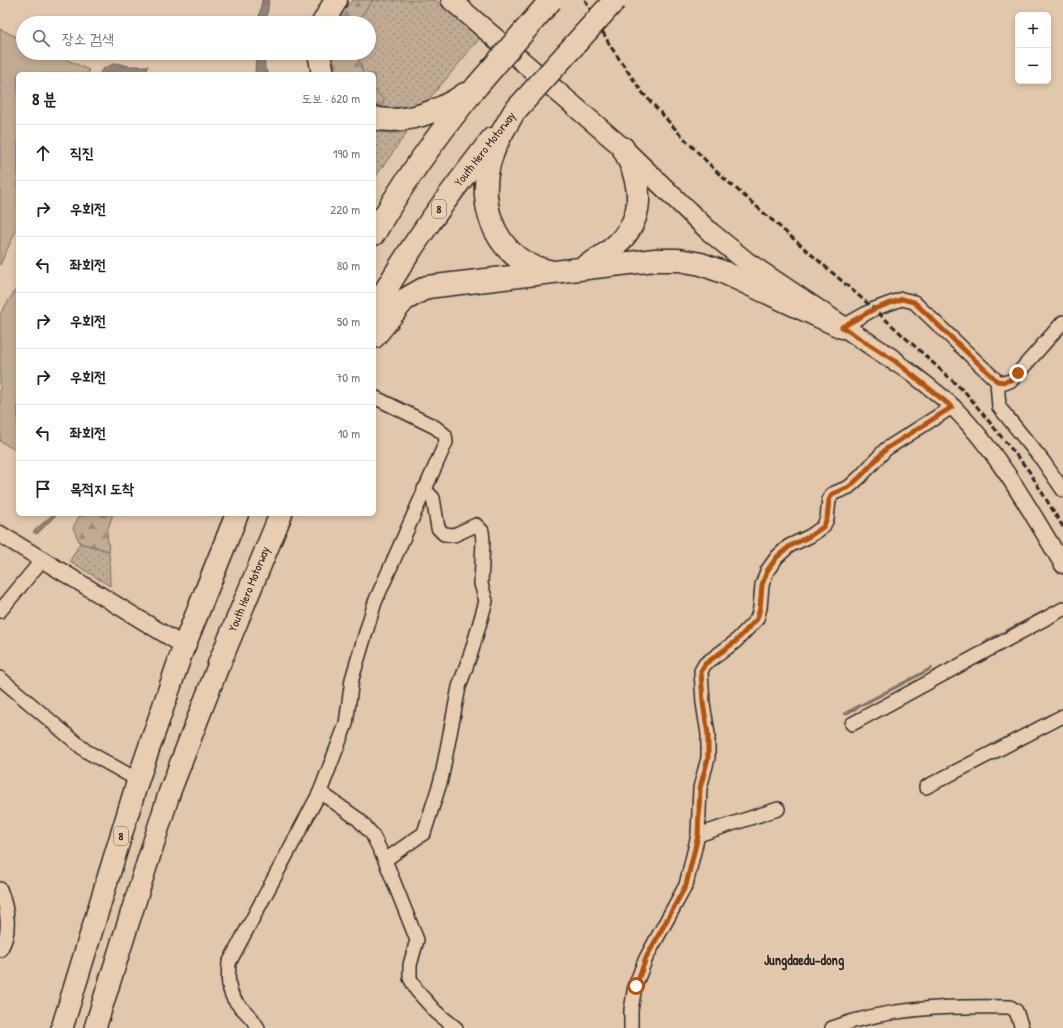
<!DOCTYPE html>
<html lang="ko">
<meta charset="utf-8">
<style>
:root{--surface:#fff;--page:#f2f2f2;--text:#202124;--muted:#757577;--line:#e0e0e0}
body{margin:0;font-family:"Patrick Hand","Poor Story",sans-serif;background:var(--page);color:var(--text)}
.controls{position:absolute;right:12px;top:12px;display:grid;overflow:hidden;border-radius:6px;box-shadow:0 2px 6px #0003}
.controls button{width:36px;height:36px;display:grid;place-items:center;padding:0;border:0;border-bottom:1px solid var(--line);background:var(--surface);color:var(--text);font:20px sans-serif}
.stop{position:absolute;width:12px;height:12px;margin:-9px;border:3px solid #b45309;border-radius:50%;background:#fff}
.stop.end{background:#b45309;border-color:#fff;box-shadow:0 1px 4px #0008}
.list{margin:0;padding:0;list-style:none}
h2{display:flex;justify-content:space-between;align-items:center;height:52px;margin:0;padding:0 16px;font-size:17px}
h2 small{font-size:13px;font-weight:400;color:var(--muted)}
.list li{display:grid;grid-template-columns:26px 1fr auto;gap:12px;align-items:center;box-sizing:border-box;height:56px;padding:0 16px;border-top:1px solid var(--line)}
.list b{display:block;font-size:15px;white-space:nowrap}
.list em{font-size:13px;font-style:normal;color:var(--muted)}
.icon{flex:none;width:22px;height:22px;fill:none;stroke:currentColor;stroke-width:2;stroke-linecap:round;stroke-linejoin:round}
.map{position:relative;flex:none;width:1063px;height:1028px;overflow:hidden}
.search{position:absolute;background:var(--surface);box-shadow:0 2px 6px #0003;left:16px;top:16px;width:360px;height:44px;display:flex;align-items:center;gap:10px;box-sizing:border-box;padding:0 14px;border-radius:22px;color:var(--muted);font-size:15px}
.panel{position:absolute;background:var(--surface);box-shadow:0 2px 6px #0003;left:16px;top:72px;width:360px;height:444px;border-radius:6px}
.map>svg:first-child{display:block}
.grass{fill:url(#grass-dots);stroke:#766a5f}
.forest{fill:url(#forest-firs);stroke:#766a5f}
.garden{fill:#c0aa93;stroke:#766a5f}
.water{fill:url(#water-ripples);stroke:#6a6057}
.lines{fill:none;stroke-linecap:round;stroke-linejoin:round}
.minor-casing{stroke:#2b2b2b;stroke-width:16}
.tertiary-casing{stroke:#2b2b2b;stroke-width:19}
.secondary-casing{stroke:#2b2b2b;stroke-width:22}
.primary-casing{stroke:#2b2b2b;stroke-width:24}
.motorway-casing{stroke:#2b2b2b;stroke-width:25}
.minor{stroke:#e9cdb0;stroke-width:13}
.tertiary{stroke:#e9cdb0;stroke-width:16}
.secondary{stroke:#e9cdb0;stroke-width:19}
.primary{stroke:#e9cdb0;stroke-width:21}
.motorway{stroke:#e9cdb0;stroke-width:22}
.rail{stroke:#2b2b2b;stroke-width:3;stroke-dasharray:6 3;stroke-linecap:butt}
.motorway-bridge-casing{stroke:#2b2b2b;stroke-width:25;stroke-linecap:butt}
.motorway-bridge{stroke:#e9cdb0;stroke-width:22}
.route{stroke:#b45309;stroke-width:5}
.labels{text-anchor:middle;stroke-width:3;stroke-linejoin:round;paint-order:stroke}
.shield{fill:#e9cdb0;stroke:#645c53;stroke-width:1}
.shield-label{font-size:11px;font-weight:bold;fill:#2b2b2b}
.street-label{font-size:12px;fill:#2b2b2b;stroke:#e9cdb0}
.quarter-label{font-size:14px;font-weight:bold;fill:#2b2b2b;stroke:#e9cdb0}
</style>
<div class="map">
<svg width="1063" height="1028" viewBox="0 0 1063 1028">
<defs>
<pattern id="grass-dots" width="8" height="8" patternUnits="userSpaceOnUse"><rect width="8" height="8" fill="#c0aa93"/><path d="M2 2h.1M6 6h.1" fill="none" stroke="#9c8b78" stroke-width="1.8" stroke-linecap="round"/></pattern>
<pattern id="forest-firs" width="22" height="20" patternUnits="userSpaceOnUse"><rect width="22" height="20" fill="#c0aa93"/><path d="M5 1l3.5 6h-7zM16 11l3.5 6h-7z" fill="#9c8b78"/></pattern>
<pattern id="water-ripples" width="26" height="14" patternUnits="userSpaceOnUse"><rect width="26" height="14" fill="#948475"/><path d="M2 4q2-2 4 0t4 0M15 11q2-2 4 0t4 0" fill="none" stroke="#796c60"/></pattern>
</defs>
<rect width="100%" height="100%" fill="#e1c7ab"/>
<filter id="ink" filterUnits="userSpaceOnUse"><feTurbulence type="fractalNoise" baseFrequency=".025" numOctaves="2"/><feDisplacementMap in="SourceGraphic" scale="8" xChannelSelector="R" yChannelSelector="G"/><feConvolveMatrix kernelMatrix="1 2 1 2 8 2 1 2 1" color-interpolation-filters="sRGB"/></filter>
<g filter="url(#ink)">
<g class="grass">
<polygon points="373,0 436,0 481,37 419,111 380,112 384,100 374,89 374,74 363,74 357,53 369,53 369,23 358,23 358,20"/>
<polygon points="374,131 389,133 407,132 374,179"/>
<polygon points="80,543 109,551 110,586 70,561"/>
</g>
<g class="forest">
<polygon points="353,0 373,0 358,20 358,23 337,23 342,12"/>
<polygon points="331,53 357,53 363,74 336,74"/>
<polygon points="374,89 384,100 380,112 374,109"/>
<polygon points="80,514 113,514 107,531 109,551 80,543 73,528"/>
</g>
<g class="garden">
<polygon points="0,29 23,40 23,53 52,53 89,70 88,74 18,74 18,226 0,265"/>
<polygon points="18,286 18,452 0,441 0,314"/>
</g>
<g class="water">
<polygon points="262,0 269,0 266,23 258,23"/>
<polygon points="256,53 264,53 265,69 269,74 255,74"/>
<polygon points="116,63 129,66 148,66 146,74 99,74 104,68"/>
<polygon points="53,514 57,514 37,534 33,532"/>
<polygon points="1055,605 1055,607 984,644 983,642"/>
<polygon points="932,667 932,669 845,715 844,713"/>
</g>
<g class="lines">
<defs>
<g id="minor">
<polyline points="842,327 874,309 902,299 914,302 997,381 1005,383 1012,380 1063,322"/>
<polyline points="997,381 999,407 1043,461 1063,490"/>
<polyline points="0,611 42,560"/>
<polyline points="0,678 86,751 138,780"/>
<polyline points="852,724 1063,609"/>
<polyline points="926,787 1063,716"/>
<polyline points="320,792 358,819 372,834 385,860 417,940 410,965 410,978 417,991 436,1012 456,1028"/>
<polyline points="698,835 778,809"/>
<polyline points="385,860 424,833 441,780 459,687 472,650 486,601 481,584 483,541 482,531 476,525 454,535 444,534 438,528 433,498 424,489"/>
<path d="M 0,889 C 7,907 12,933 0,950"/>
<path d="M 258,1028 C 250,1013 245,1013 236,1002 C 227,991 228,976 229,963 L 320,792 L 346,724 L 352,679 L 375,602 L 446,442 L 445,435 L 435,427 L 374,397"/>
<polyline points="631,1028 631,1010 635,986 646,958 686,885 698,835 700,788 708,758 708,734 703,703 701,671 705,664 735,642 757,619 760,608 762,585 767,571 777,557 789,546 810,536 823,527 827,519 829,500 832,494 849,487 860,477 886,449 952,407"/>
<path d="M 832,1028 C 889,1007 949,1006 1010,1007 L 1016,1011 L 1022,1028"/>
</g>
<g id="tertiary">
<path d="M 895,361 C 915,376 935,390 953,407 C 999,453 1030,510 1063,565"/>
<polyline points="0,534 184,646"/>
</g>
<polyline id="secondary" points="451,0 623,148 710,232 747,262 895,361"/>
<g id="primary">
<polyline points="62,1028 138,780 184,646"/>
<polyline points="95,1028 170,791 219,664"/>
</g>
<g id="motorway">
<polyline points="323,23 336,0"/>
<polyline points="319,53 323,74"/>
<path d="M 514,112 C 504,129 494,145 489,164 C 477,210 499,262 549,271"/>
<path d="M 374,118 C 404,125 441,111 465,94"/>
<path d="M 374,234 C 403,181 439,133 477,86"/>
<path d="M 586,266 C 639,238 652,201 623,148"/>
<path d="M 374,312 C 406,250 449,195 492,139"/>
<polyline points="374,337 404,300 427,287 655,260 679,260 701,264 723,272 842,327"/>
<polyline points="184,646 237,514"/>
<polyline points="219,664 281,514"/>
</g>
</defs>
<use href="#minor" class="minor-casing"/>
<use href="#tertiary" class="tertiary-casing"/>
<use href="#secondary" class="secondary-casing"/>
<use href="#primary" class="primary-casing"/>
<use href="#motorway" class="motorway-casing"/>
<use href="#minor" class="minor"/>
<use href="#tertiary" class="tertiary"/>
<use href="#secondary" class="secondary"/>
<use href="#primary" class="primary"/>
<use href="#motorway" class="motorway"/>
<polyline class="rail" points="585,0 611,47 642,92 679,133 718,173 874,309 966,393 1029,471 1063,527"/>
<defs>
<g id="motorway-bridge">
<polyline points="477,86 551,0"/>
<polyline points="514,112 615,0"/>
</g>
</defs>
<use href="#motorway-bridge" class="motorway-bridge-casing"/>
<use href="#motorway-bridge" class="motorway-bridge"/>
</g>
</g>
<g class="lines" filter="url(#ink)">
<path class="route" d="M 636,986 L 646,958 L 686,885 L 698,836 L 700,788 L 708,758 L 708,734 L 703,703 L 701,671 L 705,664 L 735,642 L 757,619 L 760,608 L 762,585 L 767,571 L 777,557 L 790,546 L 810,536 L 823,527 L 827,519 L 829,500 L 832,494 L 849,487 L 860,477 L 886,449 L 952,407 L 895,361 L 842,327 L 874,309 L 902,299 L 914,302 L 997,381 C 1007,383 1011,381 1018,373"/>
</g>
<g class="labels">
<g class="shield">
<rect x="432" y="200" width="14" height="18" rx="3"/>
<rect x="114" y="827" width="14" height="18" rx="3"/>
</g>
<g class="shield-label">
<text x="439" y="213">8</text>
<text x="121" y="840">8</text>
</g>
<g class="street-label">
<text transform="translate(485 149) rotate(-52)" y="4">Youth Hero Motorway</text>
<text transform="translate(249 589) rotate(-68)" y="4">Youth Hero Motorway</text>
</g>
<g class="quarter-label">
<text x="804" y="965">Jungdaedu-dong</text>
</g>
</g>
</svg>
<div class="controls">
<button>+</button>
<button>−</button>
</div>
<div class="stop" style="left:636px;top:986px"></div>
<div class="stop end" style="left:1018px;top:373px"></div>
<div class="search"><svg class="icon" aria-label="search" viewBox="0 0 24 24"><circle cx="10" cy="10" r="6"/><path d="M15 15l6 6"/></svg>장소 검색</div>
<section class="panel">
<h2>8 분<small>도보 · 620 m</small></h2>
<ul class="list">
<li><svg class="icon" aria-label="ahead" viewBox="0 0 24 24"><path d="M12 20V5M6 11l6-6 6 6"/></svg><div><b>직진</b></div><em>190 m</em></li>
<li><svg class="icon" aria-label="right" viewBox="0 0 24 24"><path d="M7 20v-9h11M14 6l5 5-5 5"/></svg><div><b>우회전</b></div><em>220 m</em></li>
<li><svg class="icon" aria-label="left" viewBox="0 0 24 24"><path d="M17 20v-9H6M10 6l-5 5 5 5"/></svg><div><b>좌회전</b></div><em>80 m</em></li>
<li><svg class="icon" aria-label="right" viewBox="0 0 24 24"><path d="M7 20v-9h11M14 6l5 5-5 5"/></svg><div><b>우회전</b></div><em>50 m</em></li>
<li><svg class="icon" aria-label="right" viewBox="0 0 24 24"><path d="M7 20v-9h11M14 6l5 5-5 5"/></svg><div><b>우회전</b></div><em>70 m</em></li>
<li><svg class="icon" aria-label="left" viewBox="0 0 24 24"><path d="M17 20v-9H6M10 6l-5 5 5 5"/></svg><div><b>좌회전</b></div><em>10 m</em></li>
<li><svg class="icon" aria-label="arrive" viewBox="0 0 24 24"><path d="M6 21V4h12l-3 4 3 4H6"/></svg><div><b>목적지 도착</b></div></li>
</ul>
</section>
</div>
